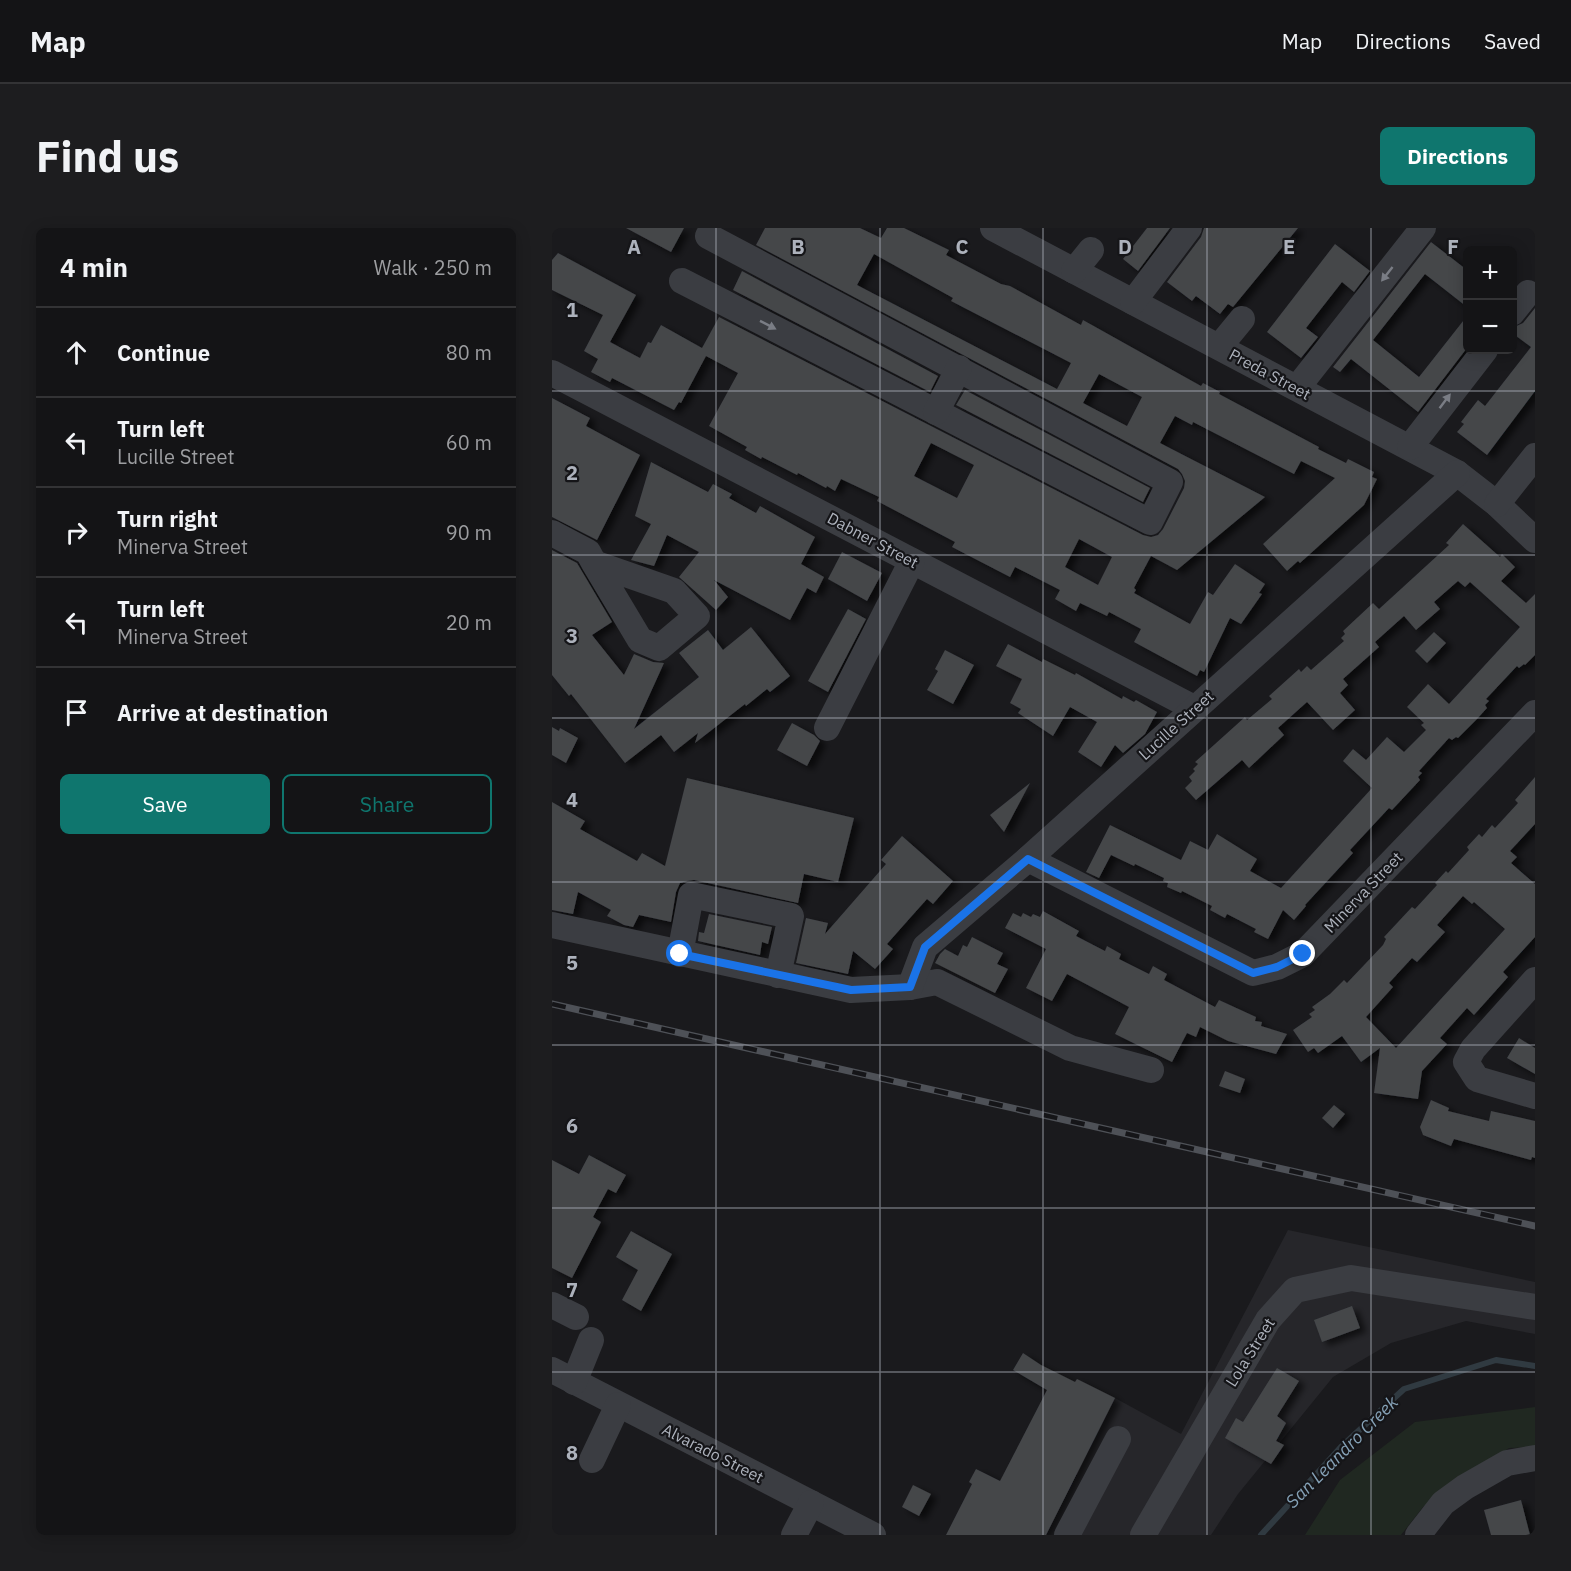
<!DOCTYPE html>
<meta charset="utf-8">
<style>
:root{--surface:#141416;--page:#1d1d1f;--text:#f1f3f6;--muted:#9d9ea1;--line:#333335;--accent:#0f766e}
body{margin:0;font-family:"IBM Plex Sans",sans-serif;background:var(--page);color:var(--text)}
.controls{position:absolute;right:18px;top:18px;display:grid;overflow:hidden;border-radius:9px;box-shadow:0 3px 15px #0003}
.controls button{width:54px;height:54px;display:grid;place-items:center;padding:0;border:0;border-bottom:2px solid var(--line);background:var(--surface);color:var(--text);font:30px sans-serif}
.stop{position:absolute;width:18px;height:18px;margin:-14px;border:4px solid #1a73e8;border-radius:50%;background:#fff}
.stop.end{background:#1a73e8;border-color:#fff;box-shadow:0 2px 6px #0008}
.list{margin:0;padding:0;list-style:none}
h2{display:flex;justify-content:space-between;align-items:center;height:78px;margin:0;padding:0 24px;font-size:26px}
h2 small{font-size:20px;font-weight:400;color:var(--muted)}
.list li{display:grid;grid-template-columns:39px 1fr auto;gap:18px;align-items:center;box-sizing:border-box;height:90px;padding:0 24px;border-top:2px solid var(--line)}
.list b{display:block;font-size:22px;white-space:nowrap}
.list p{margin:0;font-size:20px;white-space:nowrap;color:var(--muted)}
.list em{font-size:20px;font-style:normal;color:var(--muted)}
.actions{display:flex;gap:12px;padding:18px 24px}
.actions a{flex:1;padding:14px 0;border:2px solid var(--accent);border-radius:9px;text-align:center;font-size:21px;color:var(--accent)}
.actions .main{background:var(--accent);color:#fff}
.icon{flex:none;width:33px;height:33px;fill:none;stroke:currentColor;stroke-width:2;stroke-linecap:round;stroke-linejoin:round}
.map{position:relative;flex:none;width:983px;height:1307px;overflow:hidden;border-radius:9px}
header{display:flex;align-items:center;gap:36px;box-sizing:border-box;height:84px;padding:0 30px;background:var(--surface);border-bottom:2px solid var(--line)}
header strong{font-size:28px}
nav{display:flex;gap:33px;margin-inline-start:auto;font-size:21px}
.intro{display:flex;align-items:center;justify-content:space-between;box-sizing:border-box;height:144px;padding:0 36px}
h1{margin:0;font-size:42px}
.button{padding:15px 27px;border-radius:9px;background:var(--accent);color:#fff;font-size:21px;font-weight:700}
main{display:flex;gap:36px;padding:0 36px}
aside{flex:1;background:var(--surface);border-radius:9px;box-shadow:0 3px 15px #0003}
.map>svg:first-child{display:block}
.built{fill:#26262a}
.green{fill:#202821}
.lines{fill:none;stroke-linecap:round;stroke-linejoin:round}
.stream{stroke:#303a41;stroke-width:6}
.building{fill:#44464a;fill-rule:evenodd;filter:url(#shadow)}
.minor{stroke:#3b3d42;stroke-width:26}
.rail-casing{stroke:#4e5157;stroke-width:7}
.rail{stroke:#151518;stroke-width:4.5;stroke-dasharray:14;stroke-linecap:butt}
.oneway{fill:#7a7d85}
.route{stroke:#1a73e8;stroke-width:8}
.grid{fill:none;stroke:#adb2bc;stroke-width:1.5;stroke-opacity:0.55}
.labels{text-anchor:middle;stroke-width:4.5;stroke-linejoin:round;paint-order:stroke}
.street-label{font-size:16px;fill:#adb2bc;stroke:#151518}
.water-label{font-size:18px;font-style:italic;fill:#85a1b6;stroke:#151518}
.grid-label{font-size:20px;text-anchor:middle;font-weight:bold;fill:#adb2bc;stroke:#151518;stroke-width:4.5;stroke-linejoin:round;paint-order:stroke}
</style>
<header>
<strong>Map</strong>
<nav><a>Map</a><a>Directions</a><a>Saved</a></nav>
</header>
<div class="intro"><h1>Find us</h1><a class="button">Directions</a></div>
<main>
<aside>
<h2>4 min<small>Walk · 250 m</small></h2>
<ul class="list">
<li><svg class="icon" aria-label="ahead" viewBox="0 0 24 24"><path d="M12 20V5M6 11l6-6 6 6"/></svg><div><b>Continue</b></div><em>80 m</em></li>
<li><svg class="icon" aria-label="left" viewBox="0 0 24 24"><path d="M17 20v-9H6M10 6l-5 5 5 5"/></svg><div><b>Turn left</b><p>Lucille Street</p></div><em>60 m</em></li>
<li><svg class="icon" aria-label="right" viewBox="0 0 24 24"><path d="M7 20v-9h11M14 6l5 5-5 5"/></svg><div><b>Turn right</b><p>Minerva Street</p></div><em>90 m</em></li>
<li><svg class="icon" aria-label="left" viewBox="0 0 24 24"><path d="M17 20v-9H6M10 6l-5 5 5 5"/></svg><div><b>Turn left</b><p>Minerva Street</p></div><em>20 m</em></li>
<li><svg class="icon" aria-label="arrive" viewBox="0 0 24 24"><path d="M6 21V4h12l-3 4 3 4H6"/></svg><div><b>Arrive at destination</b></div></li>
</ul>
<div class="actions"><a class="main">Save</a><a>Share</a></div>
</aside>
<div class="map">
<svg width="983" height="1307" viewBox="0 0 983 1307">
<defs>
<filter id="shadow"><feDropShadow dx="6" dy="4" stdDeviation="3" flood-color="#0009"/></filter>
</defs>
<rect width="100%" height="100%" fill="#1a1a1d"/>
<polygon class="built" points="736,1002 983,1054 983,1106 914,1093 839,1115 781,1149 686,1266 659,1307 494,1307 563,1170 629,1206"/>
<polygon class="green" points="983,1179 983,1219 957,1220 871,1279 849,1307 753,1307 788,1252 863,1194"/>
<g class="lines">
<polyline class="stream" points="709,1307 789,1219 852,1161 944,1132 983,1138"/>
</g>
<g class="building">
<polygon points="74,0 132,0 119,24"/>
<path d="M 213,0 L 308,0 L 329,10 L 335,0 L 352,0 L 397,22 L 394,27 L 449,56 L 458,58 L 529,97 L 531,92 L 649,158 L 651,155 L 668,164 L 667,166 L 767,219 L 766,221 L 794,235 L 796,231 L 822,244 L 820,249 L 825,251 L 812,277 L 748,335 L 746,333 L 735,343 L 711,316 L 783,250 L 749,233 L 742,246 L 641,194 L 640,197 L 623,188 L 608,215 L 713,269 L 625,342 L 599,328 L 582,360 L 584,362 L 582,365 L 638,396 L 656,364 L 661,367 L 683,336 L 713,356 L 707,365 L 710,366 L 689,396 L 678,390 L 652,444 L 648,442 L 645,448 L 582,414 L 589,401 L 557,384 L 555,388 L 528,375 L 524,383 L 503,371 L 508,362 L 463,339 L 458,349 L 400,319 L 403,314 L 325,273 L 327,269 L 289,251 L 283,263 L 275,258 L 274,260 L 246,245 L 245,247 L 210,229 L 209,231 L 193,222 L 195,219 L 157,198 L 186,145 L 154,128 L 129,175 L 127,174 L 122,182 L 60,150 L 58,154 L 39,144 L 46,131 L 32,123 L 51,87 L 0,62 L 0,32 L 6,25 L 84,67 L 58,114 L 88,130 L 96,114 L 99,115 L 109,97 L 150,120 L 167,89 L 591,307 L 599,309 L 606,307 L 611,301 L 632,260 L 633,253 L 630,246 L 626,241 L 204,17 ZM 322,26 L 401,70 L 399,73 L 519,135 L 505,161 L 305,57 ZM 547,146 L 590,169 L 575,198 L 531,175 ZM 379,215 L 422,237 L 405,270 L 362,248 ZM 527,311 L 560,329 L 546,357 L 513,339 Z"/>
<polygon points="595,0 618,0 586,43 571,31"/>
<polygon points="652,0 746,0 681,79 676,76 668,86 644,68 640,73 615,54 649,9"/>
<polygon points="879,14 915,42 915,79 873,46 821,112 867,149 915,88 915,120 866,184 799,131 788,144 781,139"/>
<polygon points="783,16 818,43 802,64 790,54 754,100 766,109 749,130 715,104"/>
<polygon points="190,43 386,148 378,164 181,62"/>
<polygon points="983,80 983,163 935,227 905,204 912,196 909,194 926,172 933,178 979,119 960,105 960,100 971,95"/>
<polygon points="413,162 598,260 591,274 404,177"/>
<polygon points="0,170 38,190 34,198 88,227 45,312 0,289"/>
<polygon points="99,234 156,264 161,256 180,266 177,270 204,285 208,278 263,309 249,336 272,349 264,365 255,360 238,392 162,352 176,369 164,382 127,349 147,324 115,307 102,338 79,332 99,296 83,288"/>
<polygon points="911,296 948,329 950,326 963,339 949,353 974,375 983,366 983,427 973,437 972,436 967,440 965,438 934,471 937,473 933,477 935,480 924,492 906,510 904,509 900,512 897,510 867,543 870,545 866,549 868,552 840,582 837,580 798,622 801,625 753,677 754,678 742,692 731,682 716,711 702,704 704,701 675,686 673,690 658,682 660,678 630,663 629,665 615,659 616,655 611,653 612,650 583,636 582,638 559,627 547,650 534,644 558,597 629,632 638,613 656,622 665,606 705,631 698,643 729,660 820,560 791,533 801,521 814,532 835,509 852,524 874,502 869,497 872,495 855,479 876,456 897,476 968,399 918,354 913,359 906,353 882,374 888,381 864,402 852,388 823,414 827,419 791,451 796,457 788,465 803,482 781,502 755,474 726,500 732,507 697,540 690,532 644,572 633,560 640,553 637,549 643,543 641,541 646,536 643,534 693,489 695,492 720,471 717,468 747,441 749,444 755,438 759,442 792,413 789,410 793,406 791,403 821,375 827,381 850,360 897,317 894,315"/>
<polygon points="0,322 25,335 60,394 40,407 72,447 82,426 101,434 112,435 82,501 147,449 127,425 156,402 171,422 199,399 238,448 218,464 215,461 194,478 193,476 143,515 146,505 122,524 109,507 73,535 19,466 17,468 0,447"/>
<polygon points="290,324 330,345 315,373 276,351"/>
<polygon points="296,381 314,391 276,464 256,453"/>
<polygon points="882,404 894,415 875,435 863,423"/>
<polygon points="456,416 490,434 491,431 523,447 524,445 570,471 571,468 582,474 584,472 605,484 593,506 571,525 563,517 549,539 526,524 545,494 518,479 501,508 466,485 469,481 458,475 470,451 444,438"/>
<polygon points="393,422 422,437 401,476 375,462 386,443 383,441"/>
<polygon points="240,495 262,507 268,513 255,538 225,522"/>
<polygon points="0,499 7,503 8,500 26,510 14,535 0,527"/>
<path d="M 983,549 L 983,596 L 958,623 L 965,629 L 959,635 L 983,656 L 983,709 L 951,744 L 956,749 L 922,787 L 915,780 L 888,810 L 895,816 L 870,843 L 866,871 L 822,865 L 828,820 L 809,834 L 790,808 L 766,825 L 762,820 L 756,824 L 741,802 L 760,789 L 757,786 L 763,782 L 760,779 L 778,766 L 792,752 L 795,755 L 831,717 L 834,711 L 832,709 L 860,679 L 863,681 L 885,657 L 883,655 L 894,643 L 896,645 L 917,622 L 915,619 L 927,606 L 930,609 L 940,597 L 943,600 L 966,575 L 963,572 ZM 911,668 L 920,676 L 922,674 L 953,701 L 844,820 L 814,789 L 841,759 L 837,755 L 860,730 L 865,734 L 893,704 L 885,697 Z"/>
<polygon points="135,550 302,590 286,654 252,646 246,675 142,652 135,653 128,655 124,664 119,694 87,687 81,699 72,697 55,688 59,682 26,664 21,686 0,682 0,574 33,593 28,601 62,620 85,633 90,625 113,638"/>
<polygon points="478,555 452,604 438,587"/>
<polygon points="350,608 401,653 381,676 375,671 358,690 335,716 341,721 323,741 301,723 296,746 244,735 254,690 276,695 273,706 334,636 329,632"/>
<polygon points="491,683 527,703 524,708 553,723 555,718 569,726 567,731 597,746 601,738 615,746 612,752 663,779 667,772 704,789 703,793 710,794 709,798 735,806 724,826 676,813 648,799 644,809 635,805 620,834 563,806 577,779 515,746 500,773 474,760 494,721 453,700 461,685 469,689 471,685 479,689 481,686 488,689"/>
<polygon points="157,686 220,699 216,716 210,714 208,727 146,713 147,704 152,705"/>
<polygon points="420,709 451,725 445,736 456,741 443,765 383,735 388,726 393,721 406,728 411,717 415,719"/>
<polygon points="967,810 983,820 983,846 955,830"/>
<polygon points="673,843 693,851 688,865 667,858"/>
<polygon points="879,872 897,880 896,883 937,893 939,883 983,893 983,930 980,929 979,932 902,911 899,918 871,907 868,899"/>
<polygon points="782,877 793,886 781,900 770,890"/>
<polygon points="37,927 74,947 64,965 56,961 41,989 49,994 20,1050 0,1040 0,932 27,946"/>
<polygon points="79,1003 120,1026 89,1083 70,1072 86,1042 64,1029"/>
<polygon points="800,1078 808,1100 770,1114 762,1092"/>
<polygon points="471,1125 489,1137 523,1154 525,1151 563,1170 494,1307 394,1307 420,1256 417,1254 424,1241 448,1253 495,1162 461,1142"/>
<polygon points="725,1140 747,1153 725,1188 734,1195 724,1213 732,1217 719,1236 673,1210 684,1190 691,1194"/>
<polygon points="361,1257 379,1266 367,1288 350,1279"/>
<polygon points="969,1272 978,1307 939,1307 932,1282"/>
</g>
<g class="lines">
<g class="minor">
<polyline points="441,0 905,245 945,276 983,312"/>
<polyline points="522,43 539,22"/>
<polyline points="130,53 598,294 618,254 156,8"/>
<polyline points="581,74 637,0"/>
<polyline points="960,85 976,65"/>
<polyline points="667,119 690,91"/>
<polyline points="0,145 642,480"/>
<polyline points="745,160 871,0"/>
<polyline points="384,184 407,140"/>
<polyline points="858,219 933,122"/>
<polyline points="945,276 983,228"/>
<polyline points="0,305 36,324 42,335 88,412 107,420 145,388 122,363 42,335"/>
<polyline points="275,500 360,333"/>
<polyline points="476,631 701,745 725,739 751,726 983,485"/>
<polyline points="0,697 299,762 358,759 385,754 518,820 599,842"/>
<polyline points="128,726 139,667 239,688 226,747"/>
<polyline points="983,752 921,821 914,834 925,851 983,868"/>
<polyline points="358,759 373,719 476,631 905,245"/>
<polyline points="0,1077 24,1089"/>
<polyline points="0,1142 321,1307"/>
<polyline points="22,1154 39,1112"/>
<polyline points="40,1232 66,1177"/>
<polyline points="242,1307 259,1275"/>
<polyline points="515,1307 566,1211"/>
<polyline points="591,1307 716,1092 743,1062 799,1050 983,1079"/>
<polyline points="866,1307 891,1275 913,1259 955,1235 983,1230"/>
</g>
<defs>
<polyline id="rail" points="0,776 983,998"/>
</defs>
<use href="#rail" class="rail-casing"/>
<use href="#rail" class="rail"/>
</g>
<defs><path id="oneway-solid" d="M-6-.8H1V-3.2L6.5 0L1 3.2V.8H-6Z" transform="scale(1.5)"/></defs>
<g class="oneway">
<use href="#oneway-solid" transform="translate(835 46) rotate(128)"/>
<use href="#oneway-solid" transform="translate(216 97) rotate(27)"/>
<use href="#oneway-solid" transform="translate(893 173) rotate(-53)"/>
</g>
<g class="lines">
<polyline class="route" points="128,726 299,762 358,759 373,719 476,631 701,745 725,739 751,726"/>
</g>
<path class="grid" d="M 164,0 L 164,1307M 328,0 L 328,1307M 491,0 L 491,1307M 655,0 L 655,1307M 819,0 L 819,1307M 0,163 L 983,163M 0,327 L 983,327M 0,490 L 983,490M 0,654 L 983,654M 0,817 L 983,817M 0,980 L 983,980M 0,1144 L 983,1144"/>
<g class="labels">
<g class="street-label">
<text transform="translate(718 146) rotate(28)" y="6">Preda Street</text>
<text transform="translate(321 312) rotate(28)" y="6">Dabner Street</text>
<text transform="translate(624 497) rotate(-42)" y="6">Lucille Street</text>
<text transform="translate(811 664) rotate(-46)" y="6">Minerva Street</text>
<text transform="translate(698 1124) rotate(-58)" y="6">Lola Street</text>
<text transform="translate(161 1225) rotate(27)" y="6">Alvarado Street</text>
</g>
<g class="water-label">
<text transform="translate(790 1224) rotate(-45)" y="6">San Leandro Creek</text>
</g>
</g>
<g class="grid-label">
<text x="82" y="26">A</text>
<text x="246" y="26">B</text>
<text x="410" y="26">C</text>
<text x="573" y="26">D</text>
<text x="737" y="26">E</text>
<text x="901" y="26">F</text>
<text x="20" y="89">1</text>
<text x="20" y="252">2</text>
<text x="20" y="415">3</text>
<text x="20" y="579">4</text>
<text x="20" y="742">5</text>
<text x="20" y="905">6</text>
<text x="20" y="1069">7</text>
<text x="20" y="1232">8</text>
</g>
</svg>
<div class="controls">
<button>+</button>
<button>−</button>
</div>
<div class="stop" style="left:128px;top:726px"></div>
<div class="stop end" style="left:751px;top:726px"></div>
</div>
</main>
